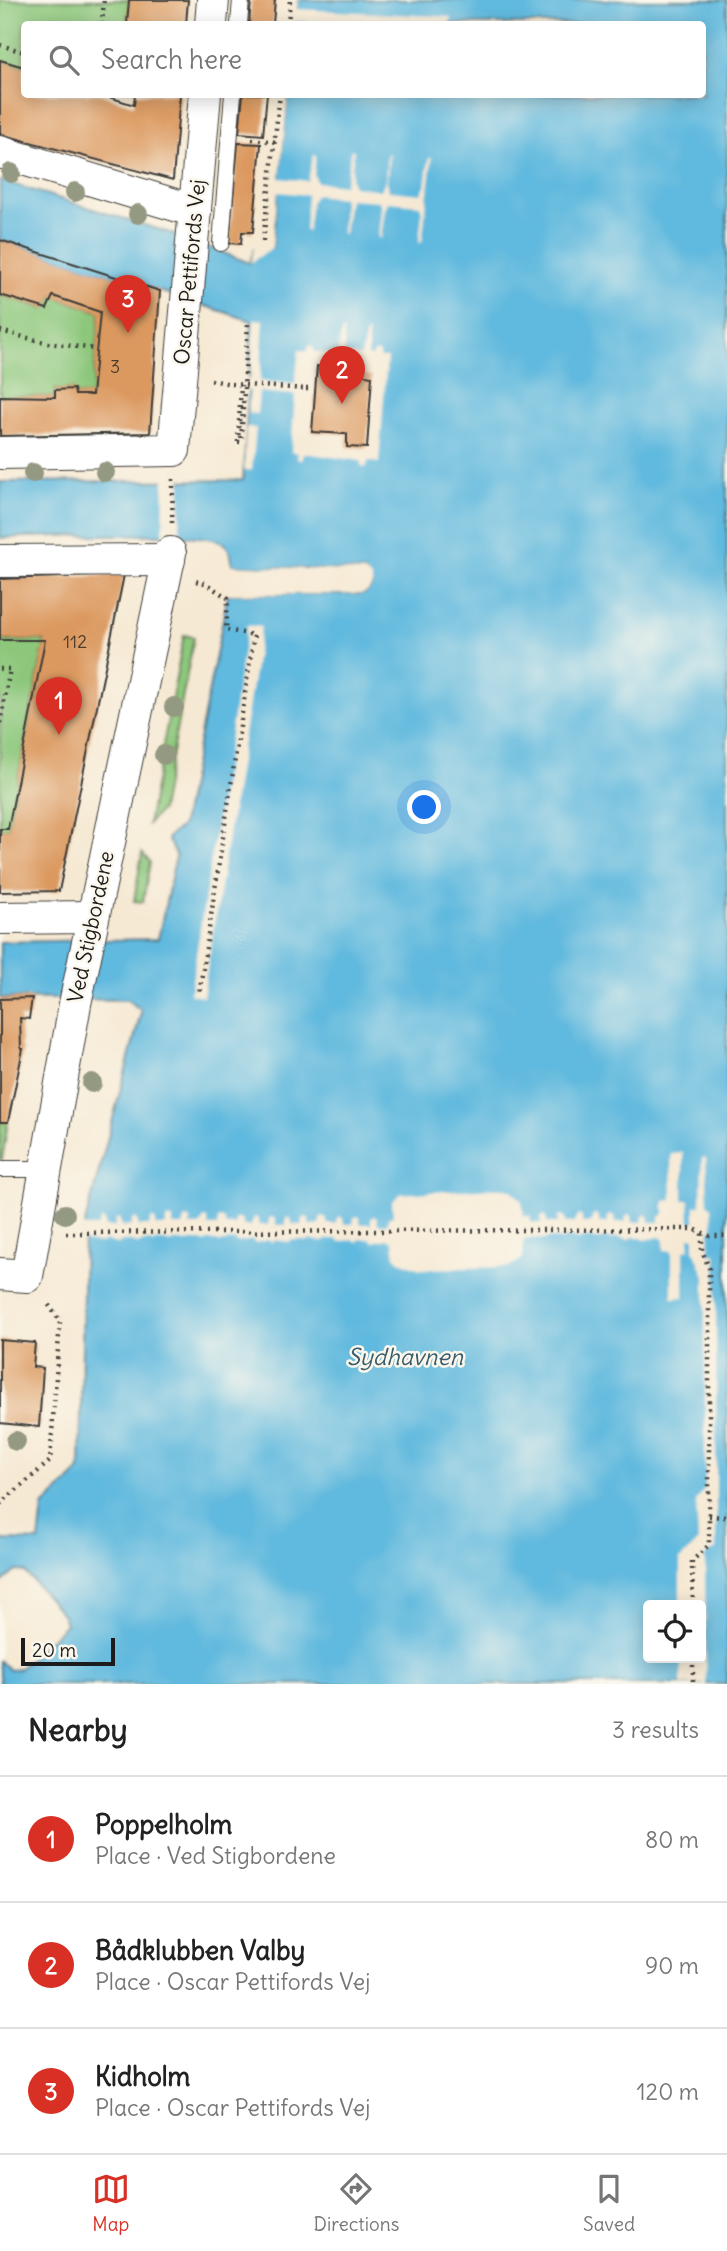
<!DOCTYPE html>
<meta charset="utf-8">
<style>
:root{--surface:#fff;--page:#f2f2f2;--text:#222;--muted:#767676;--line:#e0e0e0;--accent:#d93025}
body{margin:0;font-family:Delius,sans-serif;background:var(--page);color:var(--text)}
.controls{position:absolute;right:21px;bottom:21px;display:grid;overflow:hidden;border-radius:7px;box-shadow:0 4px 18px #0003}
.controls button{width:63px;height:63px;display:grid;place-items:center;padding:0;border:0;border-bottom:2px solid var(--line);background:var(--surface);color:var(--text);font:35px sans-serif}
.scale{position:absolute;left:21px;bottom:18px;width:94px;box-sizing:border-box;padding-left:7px;border:4px solid #1c1c1c;border-top:0;font-size:19px;line-height:24px;white-space:nowrap;color:#1c1c1c;-webkit-text-stroke:5px #fbf7ec;paint-order:stroke}
.you{position:absolute;left:425px;top:808px;width:24px;height:24px;margin:-18px;border:5px solid #fff;border-radius:50%;background:#1a73e8;box-shadow:0 0 0 10px #1a73e833}
.badge{display:grid;place-items:center;width:46px;height:46px;border-radius:50%;background:var(--accent);color:#fff;font-size:23px;font-weight:700}
.pin{position:absolute;translate:-50% -58px;filter:drop-shadow(0 2px 4px #0008)}
.pin::after{content:'';position:absolute;top:37px;width:24px;height:21px;background:inherit;clip-path:polygon(0 0,100% 0,50% 100%)}
.list{margin:0;padding:0;list-style:none}
h2{display:flex;justify-content:space-between;align-items:center;height:91px;margin:0;padding:0 28px;font-size:30px}
h2 small{font-size:23px;font-weight:400;color:var(--muted)}
.list li{display:grid;grid-template-columns:46px 1fr auto;gap:21px;align-items:center;box-sizing:border-box;height:126px;padding:0 28px;border-top:2px solid var(--line)}
.list b{display:block;font-size:26px;white-space:nowrap}
.list p{margin:0;font-size:23px;white-space:nowrap;color:var(--muted)}
.list em{font-size:23px;font-style:normal;color:var(--muted)}
.icon{flex:none;width:38px;height:38px;fill:none;stroke:currentColor;stroke-width:2;stroke-linecap:round;stroke-linejoin:round}
.map{position:relative;flex:none;width:727px;height:1684px;overflow:hidden}
.search{position:absolute;background:var(--surface);box-shadow:0 4px 18px #0003;left:21px;right:21px;top:21px;height:77px;display:flex;align-items:center;gap:18px;box-sizing:border-box;padding:0 24px;border-radius:7px;color:var(--muted);font-size:26px}
.sheet{height:469px;background:var(--surface)}
nav{display:flex;justify-content:space-around;align-items:center;box-sizing:border-box;height:98px;border-top:2px solid var(--line);background:var(--surface);font-size:19px;color:var(--muted)}
nav a{display:grid;justify-items:center;gap:4px}
nav .on{color:var(--accent)}
.map>svg:first-child{display:block}
.green{fill:#8cc77c;stroke:#54724c;stroke-width:2}
.water{fill:#60b9de;stroke:#3e6a7d;stroke-width:2;fill-rule:evenodd}
.pier{fill:#f6e9d3}
.building{fill:#db995e}
.lines{fill:none;stroke-linecap:round;stroke-linejoin:round}
.lane-casing{stroke:#3d3b37;stroke-width:18}
.street-casing{stroke:#3d3b37;stroke-width:34}
.path{stroke:#3d3b37;stroke-width:4.5;stroke-dasharray:2 5;stroke-linecap:butt}
.lane{stroke:#fff;stroke-width:16}
.street{stroke:#fff;stroke-width:32}
.path-bridge{stroke:#3d3b37;stroke-width:4.5;stroke-dasharray:2 5;stroke-linecap:butt}
.tree{fill:#949981}
.labels{text-anchor:middle;stroke-width:5;stroke-linejoin:round;paint-order:stroke}
.number-label{font-size:18px;fill:#4c3b2c}
.street-label{font-size:21px;fill:#1c1c1c;stroke:#fbf7ec}
.water-label{font-size:23px;font-style:italic;fill:#375b6a;stroke:#fbf7ec}
</style>
<div class="map">
<svg width="727" height="1684" viewBox="0 0 727 1684">
<rect width="100%" height="100%" fill="#fbf7ec"/>
<filter id="ink" filterUnits="userSpaceOnUse"><feTurbulence type="fractalNoise" baseFrequency=".0143" numOctaves="2"/><feDisplacementMap in="SourceGraphic" scale="14" xChannelSelector="R" yChannelSelector="G"/><feConvolveMatrix kernelMatrix="1 2 1 2 8 2 1 2 1" color-interpolation-filters="sRGB"/></filter>
<filter id="wash" filterUnits="userSpaceOnUse"><feTurbulence type="fractalNoise" baseFrequency=".00686" numOctaves="4" result="noise"/><feDisplacementMap in="SourceGraphic" scale="28" xChannelSelector="R" yChannelSelector="G"/><feGaussianBlur stdDeviation="1.57" result="paint"/><feColorMatrix in="noise" values="0 0 0 0 0 0 0 0 0 0 0 0 0 0 0 0 0 1.4 0 .05"/><feComposite in="paint" operator="in"/></filter>
<g filter="url(#wash)">
<rect width="100%" height="100%" fill="#f6e9d3"/>
<g class="green">
<polygon points="0,0 129,0 127,24 24,24 24,67 0,60"/>
<polygon points="0,295 46,309 53,296 100,312 92,395 75,395 73,389 55,390 55,397 0,396"/>
<polygon points="184,635 194,637 161,810 148,824"/>
<polygon points="45,640 8,829 0,829 0,641"/>
<polygon points="142,853 150,862 143,902 134,901"/>
<polygon points="0,1122 8,1122 2,1160 0,1160"/>
</g>
<path class="water" d="M 298,0 L 727,0 L 727,1684 L 0,1684 L 0,1661 L 10,1670 L 19,1669 L 66,1624 L 63,1615 L 25,1572 L 16,1571 L 0,1584 L 0,1543 L 4,1540 L 39,1541 L 43,1507 L 80,1470 L 84,1227 L 141,1013 L 140,1009 L 127,1000 L 0,998 L 0,942 L 158,939 L 176,855 L 167,839 C 171,832 179,831 182,825 L 228,594 L 362,594 L 368,591 L 372,585 L 365,572 L 232,565 C 232,555 230,547 221,542 C 201,529 35,537 0,538 L 0,482 L 243,480 L 252,321 L 0,240 L 0,180 L 170,233 L 250,263 L 254,248 L 272,248 L 288,95 L 702,94 L 702,24 L 295,24 ZM 648,1605 L 701,1605 L 701,1658 L 648,1658 Z"/>
<g class="pier">
<polygon points="294,0 298,0 297,9 451,17 450,24 347,24 296,21 295,24 291,24"/>
<polygon points="284,94 288,95 280,178 308,181 313,155 316,156 314,174 317,182 344,185 347,177 351,150 354,150 351,178 353,186 380,190 385,181 387,154 389,154 387,181 389,191 421,194 425,186 429,158 432,158 422,242 419,243 422,213 420,205 388,202 385,209 381,238 378,238 381,209 379,201 349,199 344,234 342,234 343,198 315,195 311,203 308,231 305,230 307,195 278,192 272,248 250,263 255,244 269,245"/>
<polygon points="254,319 264,320 260,381 295,384 299,350 307,351 308,347 312,345 315,352 337,354 342,331 344,331 344,354 361,356 366,333 368,333 368,356 373,357 373,354 377,352 380,354 380,358 387,358 379,463 368,461 367,466 364,468 361,465 361,461 303,453 302,459 297,459 297,453 291,452 295,395 259,392 257,414 248,413 250,391 244,390 245,380 250,380"/>
<polygon points="246,428 256,428 252,470 244,470"/>
<polygon points="181,477 180,539 163,539 164,478"/>
<polygon points="232,565 365,572 372,579 372,585 368,591 362,594 228,594 228,591 361,590 368,584 364,576 232,568"/>
<polygon points="247,625 261,627 203,996 190,994"/>
<polygon points="683,1153 683,1200 689,1200 690,1222 695,1222 695,1206 701,1205 702,1158 706,1158 708,1205 712,1208 713,1229 710,1230 709,1254 716,1253 716,1549 705,1557 706,1684 681,1684 681,1658 701,1658 701,1605 680,1605 680,1560 698,1541 696,1501 705,1487 705,1276 694,1250 694,1237 689,1237 690,1249 684,1250 684,1297 672,1298 672,1251 664,1250 664,1240 660,1237 645,1240 642,1237 633,1237 629,1240 615,1237 612,1240 608,1238 595,1240 592,1238 582,1238 579,1240 575,1238 565,1238 562,1240 548,1238 544,1240 530,1238 523,1240 523,1258 509,1267 420,1269 400,1261 395,1256 393,1241 387,1239 373,1242 370,1239 360,1239 357,1242 353,1239 341,1242 336,1239 327,1239 323,1242 309,1240 306,1242 302,1240 292,1240 289,1242 275,1240 272,1242 268,1240 255,1243 252,1240 237,1243 234,1240 220,1243 217,1241 208,1241 205,1243 201,1241 190,1241 187,1243 173,1241 169,1243 166,1241 156,1241 153,1244 149,1241 136,1244 132,1241 122,1241 118,1244 105,1241 101,1244 82,1241 83,1227 97,1227 101,1219 104,1221 105,1227 115,1227 115,1220 119,1218 122,1227 132,1226 132,1221 136,1218 139,1226 149,1226 152,1218 156,1221 156,1226 166,1226 166,1220 170,1218 173,1220 173,1226 183,1226 184,1220 187,1218 190,1220 190,1226 200,1226 204,1218 208,1220 208,1226 217,1226 218,1219 221,1218 224,1220 225,1225 235,1225 235,1220 239,1218 242,1220 242,1225 251,1226 254,1217 258,1219 259,1225 268,1225 269,1219 271,1217 275,1219 276,1225 286,1225 286,1219 290,1217 293,1225 302,1225 303,1219 306,1217 309,1219 309,1225 320,1224 320,1219 323,1216 327,1219 327,1224 336,1224 337,1218 340,1216 343,1219 344,1224 353,1224 354,1218 357,1216 360,1218 360,1224 371,1224 371,1219 374,1216 377,1218 378,1224 387,1224 388,1218 393,1216 392,1202 400,1194 492,1188 507,1188 513,1191 522,1202 524,1216 530,1216 531,1223 541,1223 541,1217 545,1215 548,1223 558,1223 558,1217 561,1215 565,1218 565,1223 575,1223 578,1215 582,1217 582,1223 592,1223 592,1217 596,1214 599,1217 599,1223 608,1222 608,1217 611,1214 615,1217 615,1222 625,1222 626,1216 629,1214 632,1216 633,1222 642,1222 643,1217 646,1214 649,1217 649,1222 660,1222 660,1217 664,1214 664,1201 672,1200 671,1154"/>
</g>
<g id="blocks">
<g class="building">
<polygon points="129,0 188,0 186,24 127,24"/>
<polygon points="251,0 275,0 273,24 249,24"/>
<polygon points="0,60 24,67 24,94 99,94 134,105 135,94 180,94 173,180 0,134"/>
<polygon points="243,94 267,94 263,135 239,133"/>
<polygon points="238,143 261,144 253,232 242,232 241,244 229,243"/>
<polygon points="0,240 160,291 150,433 0,436 0,396 55,397 55,390 74,389 75,395 92,395 100,312 53,296 47,309 0,295"/>
<polygon points="335,360 354,364 353,373 372,376 367,448 347,447 347,434 312,432 317,366 335,368"/>
<polygon points="124,575 59,891 0,892 0,829 8,829 45,640 0,640 0,579"/>
<polygon points="32,998 29,1019 20,1018 21,1049 23,1049 8,1122 0,1122 0,999"/>
<polygon points="0,1340 35,1343 33,1367 43,1368 39,1427 0,1423"/>
</g>
</g>
</g>
<g filter="url(#ink)">
<use href="#blocks" fill-opacity="0" stroke="#3d3b37" stroke-width="2"/>
<g class="lines">
<defs>
<g id="lane">
<polyline points="239,24 241,0"/>
<polyline points="221,243 233,94"/>
<polyline points="0,1169 46,1169"/>
</g>
<g id="street">
<polyline points="211,24 213,0"/>
<polyline points="0,152 195,211"/>
<polyline points="0,453 174,450 205,94"/>
<polyline points="0,561 169,560"/>
<polyline points="0,918 92,917"/>
<polyline points="0,1274 27,1276 75,1004 170,553"/>
</g>
</defs>
<use href="#lane" class="lane-casing"/>
<use href="#street" class="street-casing"/>
<g class="path">
<polyline points="102,24 104,0"/>
<polyline points="288,24 290,0"/>
<polyline points="0,45 24,52"/>
<polyline points="252,139 276,142"/>
<polyline points="263,241 280,94"/>
<polyline points="0,331 48,343 96,349"/>
<polyline points="211,380 231,384"/>
<polyline points="306,389 310,389"/>
<polyline points="238,442 241,442 248,323"/>
<polyline points="238,442 241,385"/>
<polyline points="172,523 173,479"/>
<polyline points="196,581 205,583 228,598 226,630 254,635 199,994"/>
<polyline points="0,669 10,669 0,723"/>
<polyline points="66,1233 694,1229 710,1236 727,1236"/>
<polyline points="0,1504 50,1461 60,1321 46,1301"/>
<polyline points="709,1516 727,1517"/>
<polyline points="693,1605 692,1561 709,1545 709,1268 702,1251 702,1233"/>
<polyline points="693,1658 693,1684"/>
</g>
<use href="#lane" class="lane"/>
<use href="#street" class="street"/>
<polyline class="path-bridge" points="231,384 306,389"/>
</g>
<g class="tree">
<circle cx="11" cy="173" r="10"/>
<circle cx="75" cy="192" r="10"/>
<circle cx="138" cy="214" r="10"/>
<circle cx="105" cy="472" r="10"/>
<circle cx="33" cy="473" r="10"/>
<circle cx="174" cy="707" r="10"/>
<circle cx="164" cy="755" r="10"/>
<circle cx="92" cy="1083" r="10"/>
<circle cx="65" cy="1214" r="10"/>
<circle cx="16" cy="1441" r="10"/>
</g>
</g>
<g class="labels">
<g class="number-label">
<text x="115" y="373">3</text>
<text x="75" y="648">112</text>
</g>
<g class="street-label">
<text transform="translate(190 272) rotate(-85)" y="7">Oscar Pettifords Vej</text>
<text transform="translate(91 927) rotate(-78)" y="7">Ved Stigbordene</text>
</g>
<g class="water-label">
<text x="405" y="1365">Sydhavnen</text>
</g>
</g>
</svg>
<div class="controls">
<button><svg class="icon" aria-label="locate" viewBox="0 0 24 24"><circle cx="12" cy="12" r="6"/><path d="M12 2v4M12 18v4M2 12h4M18 12h4"/></svg></button>
</div>
<div class="scale">20 m</div>
<div class="you"></div>
<div class="pin badge" style="left:59px;top:735px">1</div>
<div class="pin badge" style="left:342px;top:404px">2</div>
<div class="pin badge" style="left:128px;top:333px">3</div>
<div class="search"><svg class="icon" aria-label="search" viewBox="0 0 24 24"><circle cx="10" cy="10" r="6"/><path d="M15 15l6 6"/></svg>Search here</div>
</div>
<section class="sheet">
<h2>Nearby<small>3 results</small></h2>
<ul class="list">
<li><span class="badge">1</span><div><b>Poppelholm</b><p>Place · Ved Stigbordene</p></div><em>80 m</em></li>
<li><span class="badge">2</span><div><b>Bådklubben Valby</b><p>Place · Oscar Pettifords Vej</p></div><em>90 m</em></li>
<li><span class="badge">3</span><div><b>Kidholm</b><p>Place · Oscar Pettifords Vej</p></div><em>120 m</em></li>
</ul>
</section>
<nav>
<a class="on"><svg class="icon" aria-label="map" viewBox="0 0 24 24"><path d="M3 6l6-2 6 2 6-2v14l-6 2-6-2-6 2zM9 4v14M15 6v14"/></svg>Map</a>
<a><svg class="icon" aria-label="directions" viewBox="0 0 24 24"><path d="M12 3l9 9-9 9-9-9zM9 14v-3h6M13 9l2 2-2 2"/></svg>Directions</a>
<a><svg class="icon" aria-label="saved" viewBox="0 0 24 24"><path d="M7 4h10v16l-5-4-5 4z"/></svg>Saved</a>
</nav>
